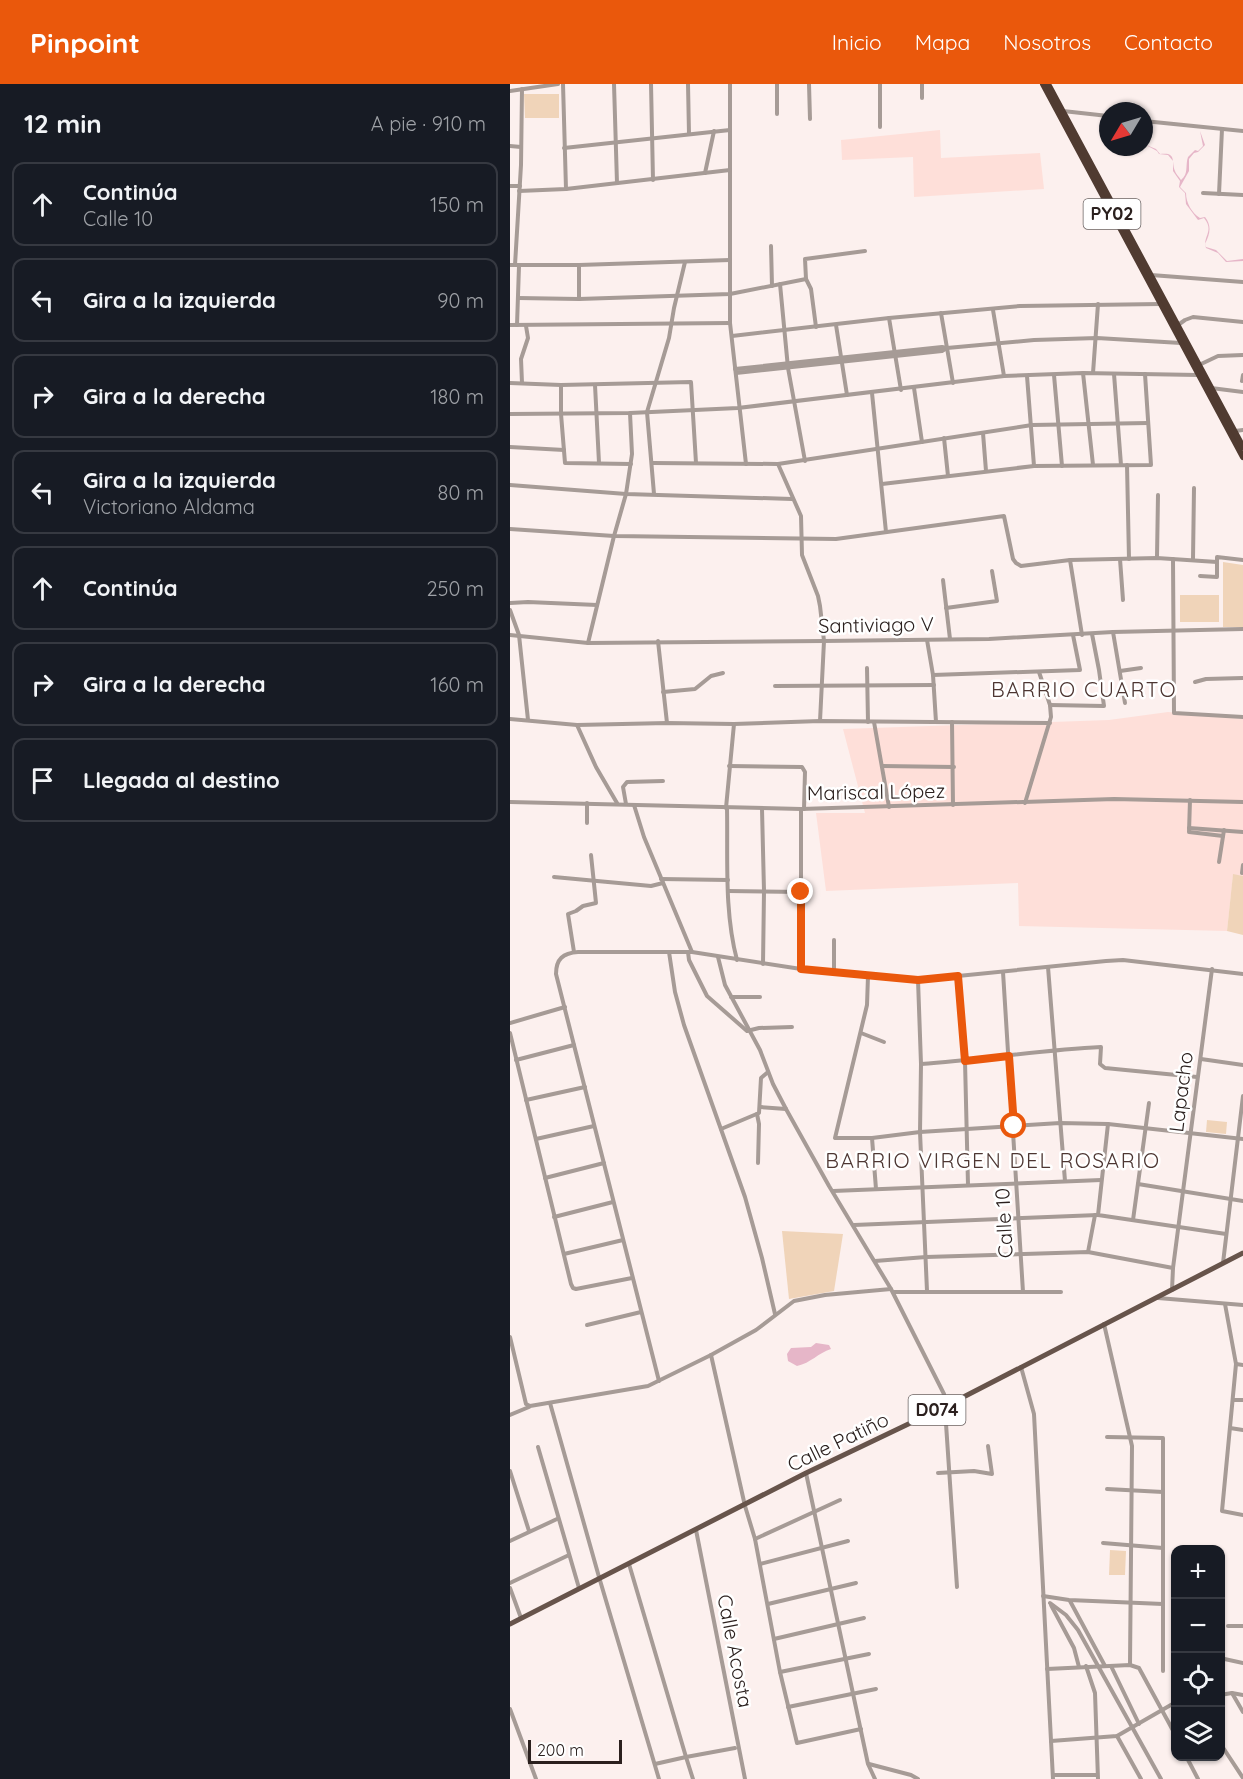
<!DOCTYPE html>
<html lang="es">
<meta charset="utf-8">
<style>
:root{--surface:#171b24;--page:#20242c;--text:#f1f3f6;--muted:#9ea1a6;--line:#363941;--accent:#ea580c}
body{margin:0;font-family:Quicksand,sans-serif;background:var(--page);color:var(--text)}
.controls{position:absolute;right:18px;bottom:18px;display:grid;overflow:hidden;border-radius:12px;box-shadow:0 2px 4px #0004}
.controls button{width:54px;height:54px;display:grid;place-items:center;padding:0;border:0;border-bottom:2px solid var(--line);background:var(--surface);color:var(--text);font:30px sans-serif}
.compass{position:absolute;left:589px;top:18px;width:54px;height:54px;border-radius:50%;background:var(--surface);box-shadow:0 2px 4px #0004;rotate:232deg}
.scale{position:absolute;left:18px;bottom:15px;width:94px;box-sizing:border-box;padding-left:6px;border:3px solid #2b201e;border-top:0;font-size:16px;line-height:21px;white-space:nowrap;color:#2b201e;-webkit-text-stroke:4px #fff;paint-order:stroke}
.stop{position:absolute;width:18px;height:18px;margin:-14px;border:4px solid #ea580c;border-radius:50%;background:#fff}
.stop.end{background:#ea580c;border-color:#fff;box-shadow:0 2px 6px #0008}
.list{margin:0;padding:0;list-style:none}
h2{display:flex;justify-content:space-between;align-items:center;height:78px;margin:0;padding:0 24px;font-size:26px}
h2 small{font-size:20px;font-weight:400;color:var(--muted)}
.list li{display:grid;grid-template-columns:39px 1fr auto;gap:18px;align-items:center;box-sizing:border-box;height:84px;margin:0 12px 12px;padding:0 12px;border:2px solid var(--line);border-radius:12px}
.list b{display:block;font-size:22px;white-space:nowrap}
.list p{margin:0;font-size:20px;white-space:nowrap;color:var(--muted)}
.list em{font-size:20px;font-style:normal;color:var(--muted)}
.icon{flex:none;width:33px;height:33px;fill:none;stroke:currentColor;stroke-width:2;stroke-linecap:round;stroke-linejoin:round}
.map{position:relative;flex:none;width:733px;height:1695px;overflow:hidden}
header{display:flex;align-items:center;gap:36px;box-sizing:border-box;height:84px;padding:0 30px;background:var(--accent);color:#fff}
header strong{font-size:28px}
nav{display:flex;gap:33px;margin-inline-start:auto;font-size:21px}
main{display:flex}
aside{flex:1;background:var(--surface)}
.map>svg:first-child{display:block}
.built{fill:#fedfd9}
.green{fill:#f0d4b9}
.water{fill:#e6b6c8}
.lines{fill:none;stroke-linecap:round;stroke-linejoin:round}
.minor{stroke:#a69b96;stroke-width:4}
.major{stroke:#67544b;stroke-width:5}
.highway{stroke:#503b31;stroke-width:6}
.route{stroke:#ea580c;stroke-width:8}
.labels{text-anchor:middle;stroke-width:5;stroke-linejoin:round;paint-order:stroke}
.shield{fill:#fff;stroke:#6b6362;stroke-width:1.5}
.shield-label{font-size:18px;font-weight:bold;fill:#2b201e}
.street-label{font-size:20px;fill:#2b201e;stroke:#fff}
.neighbourhood-label{font-size:21px;letter-spacing:1.5px;fill:#4d3632;stroke:#fff}
</style>
<header>
<strong>Pinpoint</strong>
<nav><a>Inicio</a><a>Mapa</a><a>Nosotros</a><a>Contacto</a></nav>
</header>
<main>
<aside>
<h2>12 min<small>A pie · 910 m</small></h2>
<ul class="list">
<li><svg class="icon" aria-label="ahead" viewBox="0 0 24 24"><path d="M12 20V5M6 11l6-6 6 6"/></svg><div><b>Continúa</b><p>Calle 10</p></div><em>150 m</em></li>
<li><svg class="icon" aria-label="left" viewBox="0 0 24 24"><path d="M17 20v-9H6M10 6l-5 5 5 5"/></svg><div><b>Gira a la izquierda</b></div><em>90 m</em></li>
<li><svg class="icon" aria-label="right" viewBox="0 0 24 24"><path d="M7 20v-9h11M14 6l5 5-5 5"/></svg><div><b>Gira a la derecha</b></div><em>180 m</em></li>
<li><svg class="icon" aria-label="left" viewBox="0 0 24 24"><path d="M17 20v-9H6M10 6l-5 5 5 5"/></svg><div><b>Gira a la izquierda</b><p>Victoriano Aldama</p></div><em>80 m</em></li>
<li><svg class="icon" aria-label="ahead" viewBox="0 0 24 24"><path d="M12 20V5M6 11l6-6 6 6"/></svg><div><b>Continúa</b></div><em>250 m</em></li>
<li><svg class="icon" aria-label="right" viewBox="0 0 24 24"><path d="M7 20v-9h11M14 6l5 5-5 5"/></svg><div><b>Gira a la derecha</b></div><em>160 m</em></li>
<li><svg class="icon" aria-label="arrive" viewBox="0 0 24 24"><path d="M6 21V4h12l-3 4 3 4H6"/></svg><div><b>Llegada al destino</b></div></li>
</ul>
</aside>
<div class="map">
<svg width="733" height="1695" viewBox="0 0 733 1695">
<rect width="100%" height="100%" fill="#fcf0ee"/>
<g class="built">
<polygon points="430,46 431,74 530,69 534,105 404,113 403,73 332,76 331,56"/>
<polygon points="658,628 733,635 733,792 723,791 717,847 509,842 508,799 316,807 306,729 355,729 333,645 599,636"/>
</g>
<g class="green">
<polygon points="14,10 49,10 49,34 15,34"/>
<polygon points="713,478 733,481 733,543 713,543"/>
<rect x="670" y="511" width="39" height="27"/>
<polygon points="723,790 733,792 733,851 717,847"/>
<polygon points="697,1036 717,1038 716,1050 696,1048"/>
<polygon points="272,1147 333,1150 324,1207 279,1215"/>
<polygon points="600,1466 616,1467 615,1491 599,1491"/>
</g>
<g class="water">
<path d="M 690,47 L 695,61 L 688,68 L 684,69 L 679,75 L 679,87 L 670,103 L 676,109 C 676,119 682,129 690,134 L 695,133 C 702,142 700,150 695,160 L 696,163 L 706,166 L 717,177 L 733,175 L 733,177 L 716,178 L 708,169 L 696,164 C 692,153 705,147 694,134 L 688,136 L 676,120 L 675,109 L 669,103 L 670,97 L 663,87 L 663,77 L 658,71 L 649,70 L 647,67 L 634,60 L 646,65 L 650,70 C 667,68 661,77 665,87 C 666,90 670,94 671,96 C 679,90 675,81 678,73 L 685,66 L 688,67 L 693,62 Z"/>
<path d="M 306,1259 L 319,1261 L 321,1265 C 308,1269 301,1279 287,1282 L 278,1277 L 277,1270 L 281,1264 L 301,1263 Z"/>
</g>
<g class="lines">
<g class="minor">
<polyline points="53,0 56,105"/>
<polyline points="104,0 107,99"/>
<polyline points="141,0 143,96"/>
<polyline points="178,0 179,50"/>
<polyline points="220,0 220,239 236,380"/>
<polyline points="267,0 267,30"/>
<polyline points="299,0 300,35"/>
<polyline points="412,0 412,14"/>
<polyline points="0,7 48,0"/>
<polyline points="553,27 598,32"/>
<polyline points="634,37 733,47"/>
<polyline points="370,43 370,0"/>
<polyline points="0,62 11,63"/>
<polyline points="54,64 220,46"/>
<polyline points="195,89 204,47"/>
<polyline points="0,102 10,102"/>
<polyline points="9,107 56,105 220,86"/>
<polyline points="693,109 733,111"/>
<polyline points="709,110 712,45"/>
<polyline points="261,162 262,202"/>
<polyline points="0,181 69,181 220,176"/>
<polyline points="5,181 11,81 12,5"/>
<polyline points="69,181 69,215"/>
<polyline points="641,191 733,198"/>
<polyline points="270,200 278,284 295,377"/>
<polyline points="8,214 69,215 220,210 296,195"/>
<polyline points="483,226 494,292"/>
<polyline points="431,229 443,299"/>
<polyline points="379,234 391,306"/>
<polyline points="0,241 220,239"/>
<polyline points="7,241 9,182"/>
<polyline points="326,241 337,311"/>
<polyline points="668,241 675,236 683,233 733,238"/>
<polyline points="306,243 301,205 296,195 295,175 355,167"/>
<polyline points="222,252 379,234 510,222 650,220"/>
<polyline points="437,264 524,256 587,254 671,259"/>
<polyline points="689,281 708,272 733,271"/>
<polyline points="225,285 432,263 437,264 432,267 226,289"/>
<polyline points="573,289 583,381"/>
<polyline points="583,289 588,220"/>
<polyline points="604,290 611,381"/>
<polyline points="544,291 552,382"/>
<polyline points="517,292 524,382"/>
<polyline points="732,297 733,291"/>
<polyline points="0,299 51,301 181,298 186,379"/>
<polyline points="12,299 11,275 18,254 16,242"/>
<polyline points="51,301 51,330 55,379 121,380"/>
<polyline points="85,301 89,379"/>
<polyline points="404,304 412,358"/>
<polyline points="701,304 733,308"/>
<polyline points="362,309 376,448"/>
<polyline points="0,330 120,329 228,324 494,292 573,289 688,291"/>
<polyline points="725,347 733,346"/>
<polyline points="473,349 476,387"/>
<polyline points="434,354 438,392"/>
<polyline points="0,363 54,366"/>
<polyline points="143,379 268,380 522,341 638,339"/>
<polyline points="268,380 291,432 292,471 308,512 310,522 314,557 310,637"/>
<polyline points="617,381 619,475"/>
<polyline points="372,400 524,382 641,381 635,290"/>
<polyline points="0,401 116,410 282,415"/>
<polyline points="144,410 137,328 159,254 164,224 175,178"/>
<polyline points="0,445 104,452 326,455 494,432 503,475 506,479 511,482 560,476 647,474 707,478"/>
<polyline points="647,473 648,411"/>
<polyline points="610,475 613,516"/>
<polyline points="663,475 664,629 733,633"/>
<polyline points="683,475 684,404"/>
<polyline points="560,476 572,551"/>
<polyline points="690,492 707,493 707,473 733,476"/>
<polyline points="433,496 440,555"/>
<polyline points="0,519 18,518 87,521"/>
<polyline points="436,524 487,517 482,487"/>
<polyline points="0,526 9,551 18,636"/>
<polyline points="603,548 615,619"/>
<polyline points="0,551 78,559 314,557 479,555 603,548 733,545"/>
<polyline points="417,556 423,591 426,638"/>
<polyline points="148,557 157,639"/>
<polyline points="78,559 104,452 116,410 122,370 120,329"/>
<polyline points="357,584 358,638"/>
<polyline points="610,587 631,584"/>
<polyline points="423,591 570,586 563,551"/>
<polyline points="685,598 696,595 733,594"/>
<polyline points="265,602 424,601"/>
<polyline points="153,608 185,605 201,592 213,589"/>
<polyline points="540,621 594,622 589,586 582,550"/>
<polyline points="0,635 67,641 157,639 224,640 310,637 540,639"/>
<polyline points="364,638 379,723"/>
<polyline points="442,638 443,721"/>
<polyline points="67,641 86,683 107,719"/>
<polyline points="219,682 292,683 295,688 294,725"/>
<polyline points="372,682 444,683"/>
<polyline points="680,716 679,748 713,752"/>
<polyline points="0,718 291,725 604,715 733,718"/>
<polyline points="77,719 77,739"/>
<polyline points="515,719 541,633 540,621 529,588"/>
<polyline points="116,720 113,703 117,698 153,697"/>
<polyline points="124,721 134,753 182,868"/>
<polyline points="216,724 224,640"/>
<path d="M 217,724 C 218,774 214,827 227,876"/>
<polyline points="252,725 254,807 253,880"/>
<polyline points="679,744 733,748"/>
<polyline points="709,778 714,746"/>
<polyline points="732,789 733,781"/>
<polyline points="44,793 141,802 153,799"/>
<polyline points="151,795 218,796"/>
<polyline points="218,807 291,808"/>
<polyline points="64,868 58,830 66,827 73,822 86,819 81,771"/>
<polyline points="159,868 165,908 174,941 235,1113 252,1174 265,1230"/>
<polyline points="178,868 179,876 197,912 237,947 249,944 282,943"/>
<polyline points="208,873 215,901 250,966 263,1000 276,1025 319,1102 381,1205 434,1310 447,1503"/>
<polyline points="538,883 555,1097"/>
<polyline points="291,885 291,725"/>
<polyline points="324,888 324,856"/>
<polyline points="493,888 513,1208"/>
<polyline points="358,892 357,921 325,1054 362,1054 410,1048 550,1039 598,1040 733,1055"/>
<polyline points="448,892 455,977 458,1101"/>
<polyline points="408,896 411,980 410,1048 417,1207"/>
<polyline points="221,913 250,913"/>
<polyline points="0,939 55,923"/>
<polyline points="0,949 61,1200 63,1204 66,1205 122,1194"/>
<polyline points="351,949 374,958"/>
<polyline points="691,975 733,981"/>
<polyline points="6,976 64,961"/>
<path d="M 411,980 C 471,976 530,966 591,963 L 590,980 L 595,984 L 687,993"/>
<polyline points="16,1016 75,1003"/>
<polyline points="250,1023 276,1025"/>
<polyline points="247,1030 249,1040 248,1079"/>
<polyline points="598,1040 588,1131 716,1150"/>
<polyline points="211,1045 249,1029 251,994 258,988"/>
<polyline points="362,1054 366,1105"/>
<polyline points="26,1055 84,1042"/>
<polyline points="35,1094 94,1079"/>
<polyline points="628,1100 733,1117"/>
<polyline points="323,1107 591,1096"/>
<polyline points="44,1133 103,1118"/>
<polyline points="623,1136 639,1019"/>
<polyline points="344,1141 588,1131"/>
<polyline points="578,1168 585,1131"/>
<polyline points="54,1170 113,1156"/>
<polyline points="365,1177 416,1173 578,1168 663,1184"/>
<polyline points="713,1179 733,1012"/>
<polyline points="662,1206 663,1184 702,885"/>
<polyline points="383,1208 551,1208"/>
<polyline points="648,1214 733,1221"/>
<polyline points="715,1220 726,1280 712,1427 733,1431"/>
<polyline points="594,1240 622,1362 620,1581"/>
<polyline points="77,1241 131,1228"/>
<polyline points="0,1253 16,1320 20,1322 138,1302 201,1271 246,1246 284,1217 315,1211 381,1205"/>
<polyline points="201,1271 235,1422 245,1455 270,1588 287,1659 351,1645"/>
<polyline points="726,1280 733,1281"/>
<polyline points="511,1283 524,1330 543,1695"/>
<path d="M 149,1297 L 46,890 C 46,875 53,869 68,868 L 182,868 L 291,885 L 408,896 L 596,877 L 613,876 L 733,890"/>
<polyline points="723,1316 733,1316"/>
<polyline points="40,1319 89,1493 149,1695"/>
<polyline points="0,1331 19,1323"/>
<polyline points="720,1344 733,1346"/>
<polyline points="597,1353 653,1354 653,1587"/>
<polyline points="28,1363 69,1504"/>
<polyline points="0,1387 19,1447"/>
<polyline points="296,1389 358,1680 365,1695"/>
<polyline points="428,1389 464,1387 482,1390 478,1362"/>
<polyline points="597,1405 653,1408"/>
<polyline points="186,1446 235,1695"/>
<polyline points="245,1455 330,1416"/>
<polyline points="0,1457 47,1435"/>
<polyline points="593,1459 653,1464"/>
<polyline points="119,1480 176,1673 145,1680"/>
<polyline points="250,1480 338,1457"/>
<polyline points="0,1499 59,1471"/>
<polyline points="0,1504 11,1534"/>
<polyline points="533,1512 559,1516 653,1520"/>
<polyline points="560,1517 595,1582"/>
<polyline points="540,1519 556,1531 568,1546 651,1695"/>
<polyline points="258,1520 346,1499"/>
<polyline points="541,1521 564,1564 569,1583"/>
<polyline points="718,1542 733,1542"/>
<polyline points="264,1555 354,1534"/>
<polyline points="710,1574 733,1579"/>
<polyline points="576,1582 585,1609 588,1695"/>
<polyline points="601,1582 629,1640"/>
<polyline points="537,1585 620,1581 629,1584 666,1652"/>
<polyline points="270,1588 359,1570"/>
<polyline points="722,1609 733,1628"/>
<polyline points="710,1611 722,1609 733,1611"/>
<polyline points="278,1623 366,1605"/>
<polyline points="0,1625 26,1695"/>
<polyline points="607,1652 631,1695"/>
<polyline points="541,1657 607,1652 666,1618"/>
<polyline points="710,1659 733,1694"/>
<polyline points="676,1672 688,1695"/>
<polyline points="359,1680 401,1691 408,1695"/>
<polyline points="543,1691 587,1691"/>
<polyline points="183,1695 176,1673 225,1664"/>
</g>
<polyline class="major" points="0,1540 296,1389 436,1322 733,1169"/>
<g class="highway">
<polyline points="533,0 733,373"/>
<polyline points="538,0 733,363"/>
</g>
</g>
<g class="lines">
<polyline class="route" points="291,808 291,885 408,896 448,892 455,977 499,972 504,1042"/>
</g>
<g class="labels">
<g class="shield">
<rect x="573.5" y="115" width="57" height="30" rx="4.5"/>
<rect x="398.5" y="1311" width="57" height="30" rx="4.5"/>
</g>
<g class="shield-label">
<text x="602" y="136">PY02</text>
<text x="427" y="1332">D074</text>
</g>
<g class="street-label">
<text transform="translate(366 541) rotate(-1)" y="7">Santiviago V</text>
<text transform="translate(366 708) rotate(-1)" y="7">Mariscal López</text>
<text transform="translate(671 1008) rotate(-83)" y="7">Lapacho</text>
<text transform="translate(494 1139) rotate(-93)" y="7">Calle 10</text>
<text transform="translate(328 1358) rotate(-26)" y="7">Calle Patiño</text>
<text transform="translate(225 1567) rotate(79)" y="7">Calle Acosta</text>
</g>
<g class="neighbourhood-label">
<text x="574" y="613">BARRIO CUARTO</text>
<text x="483" y="1084">BARRIO VIRGEN DEL ROSARIO</text>
</g>
</g>
</svg>
<div class="controls">
<button>+</button>
<button>−</button>
<button><svg class="icon" aria-label="locate" viewBox="0 0 24 24"><circle cx="12" cy="12" r="6"/><path d="M12 2v4M12 18v4M2 12h4M18 12h4"/></svg></button>
<button><svg class="icon" aria-label="layers" viewBox="0 0 24 24"><path d="M12 4l9 5-9 5-9-5zM3 14l9 5 9-5"/></svg></button>
</div>
<svg class="compass" viewBox="-18 -18 36 36"><path d="M0-13l5 13h-10z" fill="#e53935"/><path d="M0 13l5-13h-10z" fill="#9ea1a6"/></svg>
<div class="scale">200 m</div>
<div class="stop" style="left:504px;top:1042px"></div>
<div class="stop end" style="left:291px;top:808px"></div>
</div>
</main>
